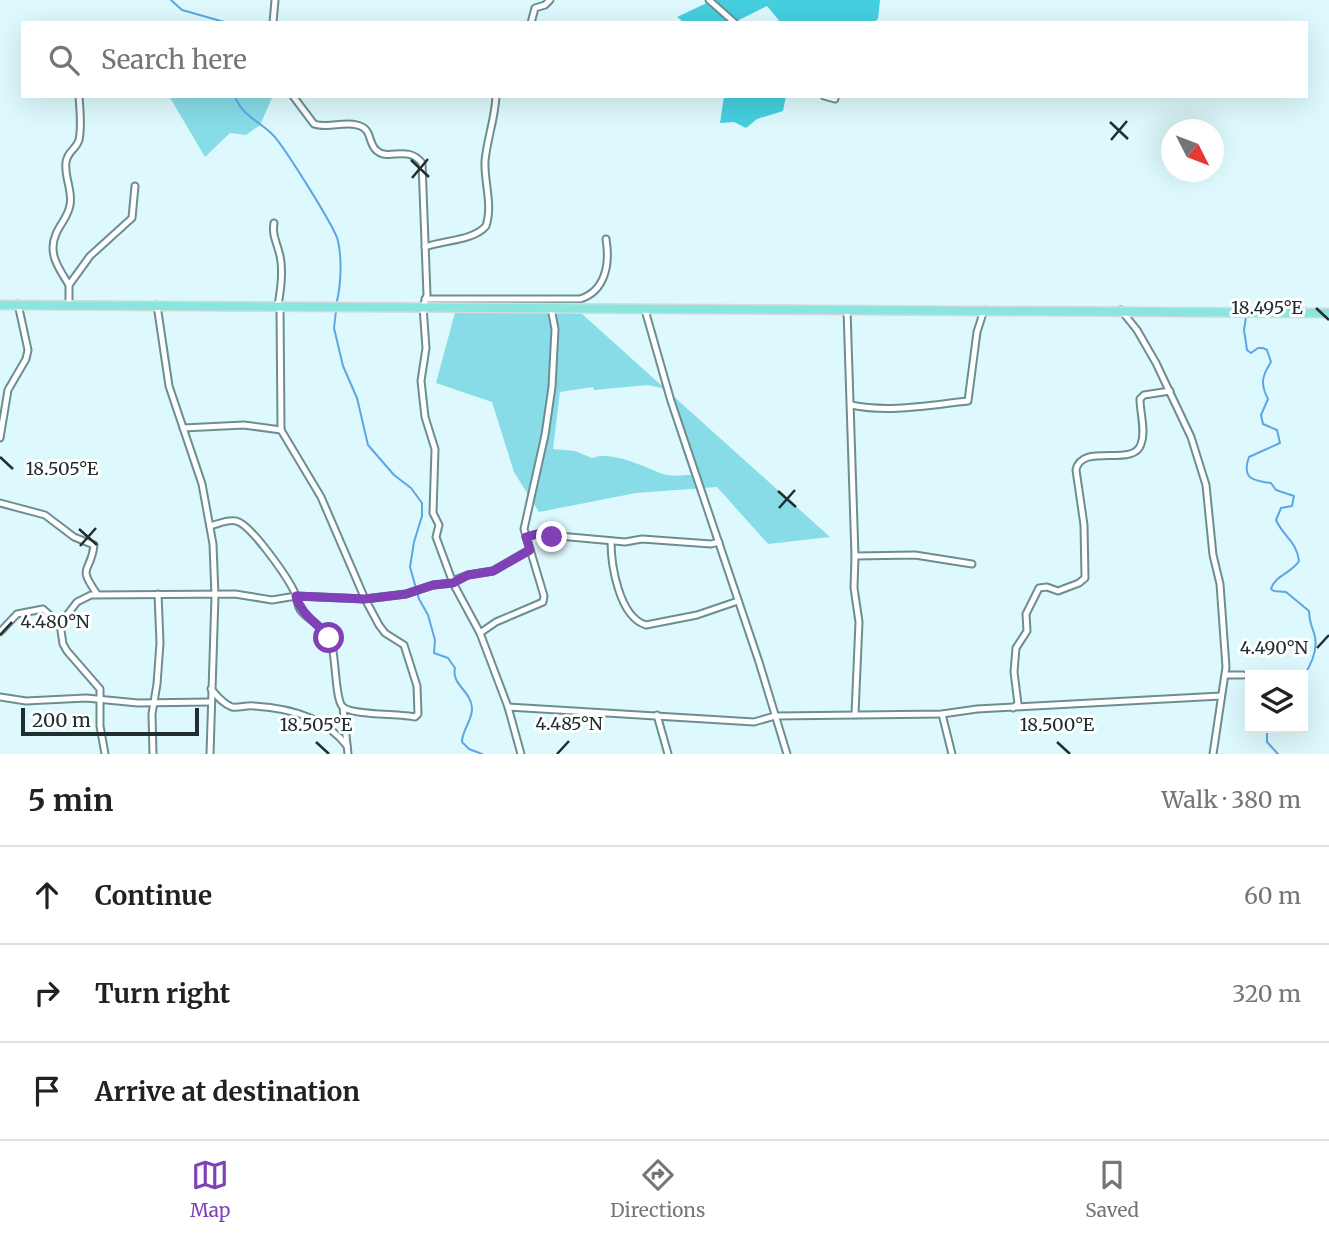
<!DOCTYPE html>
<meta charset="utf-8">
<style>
:root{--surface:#fff;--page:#f2f2f2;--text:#202124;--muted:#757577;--line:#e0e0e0;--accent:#8041b6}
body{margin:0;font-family:Merriweather,serif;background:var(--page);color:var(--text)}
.controls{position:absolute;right:21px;bottom:21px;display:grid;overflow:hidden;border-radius:0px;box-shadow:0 7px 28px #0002}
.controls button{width:63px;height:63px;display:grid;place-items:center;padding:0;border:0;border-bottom:2px solid var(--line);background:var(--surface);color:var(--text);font:35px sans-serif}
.compass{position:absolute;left:1161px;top:119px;width:63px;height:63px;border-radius:50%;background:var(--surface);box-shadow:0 7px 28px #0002;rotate:132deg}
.scale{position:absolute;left:21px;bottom:18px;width:178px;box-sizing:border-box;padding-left:7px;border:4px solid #202e30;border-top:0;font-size:19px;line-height:24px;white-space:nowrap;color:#202e30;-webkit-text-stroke:5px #fff;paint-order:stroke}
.stop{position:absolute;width:21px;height:21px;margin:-16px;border:5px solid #8041b6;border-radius:50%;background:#fff}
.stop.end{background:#8041b6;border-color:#fff;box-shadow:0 2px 7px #0008}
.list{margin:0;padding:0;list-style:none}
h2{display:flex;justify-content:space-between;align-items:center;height:91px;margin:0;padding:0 28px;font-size:30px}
h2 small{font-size:23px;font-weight:400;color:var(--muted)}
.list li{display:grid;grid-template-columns:46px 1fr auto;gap:21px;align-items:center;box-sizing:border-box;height:98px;padding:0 28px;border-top:2px solid var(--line)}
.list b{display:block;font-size:26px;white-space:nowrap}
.list em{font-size:23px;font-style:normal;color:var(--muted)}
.icon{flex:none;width:38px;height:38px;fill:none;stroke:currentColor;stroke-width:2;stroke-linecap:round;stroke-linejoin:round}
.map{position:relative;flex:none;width:1329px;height:754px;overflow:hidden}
.search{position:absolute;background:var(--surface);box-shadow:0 7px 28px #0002;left:21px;right:21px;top:21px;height:77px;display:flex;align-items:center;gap:18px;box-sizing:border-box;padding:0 24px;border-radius:0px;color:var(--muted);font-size:26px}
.sheet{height:385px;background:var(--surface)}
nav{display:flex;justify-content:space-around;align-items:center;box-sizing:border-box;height:98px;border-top:2px solid var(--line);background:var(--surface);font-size:19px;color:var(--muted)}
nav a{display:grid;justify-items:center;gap:4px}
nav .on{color:var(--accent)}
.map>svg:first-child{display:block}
.green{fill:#88dce7;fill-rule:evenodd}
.forest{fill:#45cfdf}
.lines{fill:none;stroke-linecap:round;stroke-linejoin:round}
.stream{stroke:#5da6e4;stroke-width:2}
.street-casing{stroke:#6c8e92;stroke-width:9}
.primary-casing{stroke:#d7d9da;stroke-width:11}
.street{stroke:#fff;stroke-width:5}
.primary{stroke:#88e6df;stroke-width:8}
.route{stroke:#8041b6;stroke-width:9}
.ticks{fill:none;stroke:#202e30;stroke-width:2.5}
.ticks-label{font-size:18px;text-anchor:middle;fill:#202e30;stroke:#fff;stroke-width:6;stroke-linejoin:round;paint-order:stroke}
</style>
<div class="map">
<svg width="1329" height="754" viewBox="0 0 1329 754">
<rect width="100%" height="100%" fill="#ddf9fd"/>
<g class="green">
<polygon points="169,96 273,96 260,125 246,135 230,133 205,157"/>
<path d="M 571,304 L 830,537 L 768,544 L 717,487 L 636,493 L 539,512 L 514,472 L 492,402 L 436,383 L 457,305 ZM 648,385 L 662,388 L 670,397 L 677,433 L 691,475 C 683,475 671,477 663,474 C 644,467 612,450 592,458 L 575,451 L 553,449 L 560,392 L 593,387 L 594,390 Z"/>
</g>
<g class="forest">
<polygon points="713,0 880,0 878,19 872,23 781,23 767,6 733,23 685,23 677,17"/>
<polygon points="724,96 786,96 783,111 757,119 746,128 734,122 720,123"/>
</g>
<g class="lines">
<g class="stream">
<polyline points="171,0 182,10 228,23"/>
<path d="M 235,96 C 241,115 259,121 272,134 C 282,143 336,229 338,241 C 342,259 341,284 337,301"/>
<path d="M 336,311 L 334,328 L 343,366 L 357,398 L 368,445 L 394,475 L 411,488 L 422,503 L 422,516 L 414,542 L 410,567 L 419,599 L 428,615 L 435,640 L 434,653 L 448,658 L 455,668 C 451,685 472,691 472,709 C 472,721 462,730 462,742 L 469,749 L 482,754"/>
<path d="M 1246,317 L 1244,330 L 1247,350 L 1251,353 L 1258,348 L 1263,348 L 1267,350 L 1271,362 C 1262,376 1260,384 1268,399 L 1261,415 L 1263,424 L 1277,430 L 1280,443 L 1249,457 C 1241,479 1254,481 1271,483 L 1276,490 L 1294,496 L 1292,506 L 1281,508 L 1276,520 C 1283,536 1297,542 1299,561 C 1292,573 1275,575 1271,589 L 1274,591 L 1286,592 L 1309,611 C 1309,620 1311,625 1314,633 C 1319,648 1311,665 1303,677"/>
<polyline points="1267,728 1267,742 1278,754"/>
</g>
<defs>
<g id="street">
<polyline points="709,0 735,23"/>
<polyline points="273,23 275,0"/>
<polyline points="531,23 535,8 545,5 550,0"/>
<path d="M 293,96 L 314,124 C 328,129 343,121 357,125 C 373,129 367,141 376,150 C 388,162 407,144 422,163 L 427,295 L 423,307 L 426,348 L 421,381 L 425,417 L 435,449 L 433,513 L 439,525 L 436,537 L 453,583 L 480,633 L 508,707 L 521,754"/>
<polyline points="824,96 835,99"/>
<path d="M 274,223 C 272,234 276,241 279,252 C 284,268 281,289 278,305"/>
<path d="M 425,247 C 444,240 473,241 486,226 C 493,204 484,183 485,161 C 487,139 495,119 496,96"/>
<path d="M 69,285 C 60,270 47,254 56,234 C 60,224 68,217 70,205 C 73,191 64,177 66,162 C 68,150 76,150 79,140 C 82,126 80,111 79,96"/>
<path d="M 425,299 L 580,299 C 606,291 610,263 606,239"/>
<polyline points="69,304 69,285 90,256 132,218 135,186"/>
<polyline points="157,305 169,386 202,484 213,544 215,596 210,754"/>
<polyline points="645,310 671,401 759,662 787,754"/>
<polyline points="847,310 855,556 854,588 859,622 855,714"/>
<polyline points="1121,310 1137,330 1156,363 1191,437 1206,485 1213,555 1220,584 1226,667 1213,754"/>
<path d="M 851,405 C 889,413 929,405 968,401 L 977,332 L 984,310"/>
<polyline points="183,428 244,425 281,430"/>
<polyline points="0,438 8,390 26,359 28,350 18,304"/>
<path d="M 0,503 L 45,515 L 74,537 L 94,545 C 91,574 76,564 97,594"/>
<path d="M 210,526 C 218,524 228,519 236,521 C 251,524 287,577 294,591 C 297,597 297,606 301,611 C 311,622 325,627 331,642 C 336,657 335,697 342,706 C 350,716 400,713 415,717 L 418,714 L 417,686 L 404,645 L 385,633 L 379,625 L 365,599 L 321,497 L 281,430 L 280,305"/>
<polyline points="526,537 537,534 625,542 642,539 711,544 719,542"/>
<path d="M 611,541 C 611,565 619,617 646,625 L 697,615 L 738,601"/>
<polyline points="855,556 915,555 972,564"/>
<polyline points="452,581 468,575 493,571 529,550"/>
<polyline points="60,624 63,644 67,651 100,689 100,726 105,754"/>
<polyline points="0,632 17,614 43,609 60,624 77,602 91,595 235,594 272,600 296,596 365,599 406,594 433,585 453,583"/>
<polyline points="480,633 496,622 543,602 544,596 524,529 545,435 552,387 555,329 551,308"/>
<polyline points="1226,675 1243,675"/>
<path d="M 211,689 C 217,696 223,704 232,707 C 239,708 247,705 254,706 C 289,708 326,718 347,746"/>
<polyline points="0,697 26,701 86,698 138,703 210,702"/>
<polyline points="343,707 348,754"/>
<polyline points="508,707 754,722 775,716 942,714 977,709 1221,696"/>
<path d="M 1013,708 L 1018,704 L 1014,672 L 1016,648 L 1027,631 L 1026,614 L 1039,588 L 1047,587 L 1058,591 L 1079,583 L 1085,578 L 1084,525 L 1076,470 C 1081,442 1134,468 1141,444 C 1146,431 1140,413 1140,399 L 1144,395 L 1170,391"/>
<polyline points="942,714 952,754"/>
<polyline points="657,715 668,754"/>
<polyline points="153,754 152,714 157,684 160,643 158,594"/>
</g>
<polyline id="primary" points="0,305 1329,313"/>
</defs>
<use href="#street" class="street-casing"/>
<use href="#primary" class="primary-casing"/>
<use href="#street" class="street"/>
<use href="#primary" class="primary"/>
</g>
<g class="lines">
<path class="route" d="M 329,638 C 318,623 301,615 296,596 L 365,599 L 406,594 L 433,585 L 453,583 L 468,575 L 493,571 L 530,550 L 526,537 L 537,534 L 552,537"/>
</g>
<path class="ticks" d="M 1110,122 L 1128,139M 1111,140 L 1127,121M 411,160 L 429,177M 412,178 L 428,159M 1316,308 L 1329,320M 0,457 L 13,469M 778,491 L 796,507M 779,508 L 795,490M 79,529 L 97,545M 80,546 L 96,528M 0,635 L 12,622M 1317,648 L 1329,635M 316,742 L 329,754M 1057,742 L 1070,754M 557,754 L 569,741"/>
<g class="ticks-label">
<text x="1267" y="314">18.495°E</text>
<text x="62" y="475">18.505°E</text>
<text x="55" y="628">4.480°N</text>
<text x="1274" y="654">4.490°N</text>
<text x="569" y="730">4.485°N</text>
<text x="316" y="731">18.505°E</text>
<text x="1057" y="731">18.500°E</text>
</g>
</svg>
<div class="controls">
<button><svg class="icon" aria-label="layers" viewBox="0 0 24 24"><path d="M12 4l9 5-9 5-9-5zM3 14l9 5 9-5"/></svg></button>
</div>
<svg class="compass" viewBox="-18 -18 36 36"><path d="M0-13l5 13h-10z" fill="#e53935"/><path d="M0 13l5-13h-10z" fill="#757577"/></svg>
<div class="scale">200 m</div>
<div class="stop" style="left:329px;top:638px"></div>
<div class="stop end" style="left:552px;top:537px"></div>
<div class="search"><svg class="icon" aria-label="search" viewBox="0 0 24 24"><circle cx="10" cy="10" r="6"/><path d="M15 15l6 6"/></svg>Search here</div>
</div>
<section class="sheet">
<h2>5 min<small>Walk · 380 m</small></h2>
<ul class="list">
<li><svg class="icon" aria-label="ahead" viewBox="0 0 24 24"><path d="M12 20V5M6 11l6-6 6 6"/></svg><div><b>Continue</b></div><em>60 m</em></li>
<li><svg class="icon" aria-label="right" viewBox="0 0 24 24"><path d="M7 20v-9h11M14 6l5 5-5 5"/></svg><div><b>Turn right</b></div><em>320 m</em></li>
<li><svg class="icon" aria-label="arrive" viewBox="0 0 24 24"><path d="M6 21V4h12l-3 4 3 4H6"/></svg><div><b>Arrive at destination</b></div></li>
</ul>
</section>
<nav>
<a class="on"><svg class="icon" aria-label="map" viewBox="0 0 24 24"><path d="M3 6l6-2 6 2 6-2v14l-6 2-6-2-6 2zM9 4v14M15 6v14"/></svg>Map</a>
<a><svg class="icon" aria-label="directions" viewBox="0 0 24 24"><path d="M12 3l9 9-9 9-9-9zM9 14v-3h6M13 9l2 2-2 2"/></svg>Directions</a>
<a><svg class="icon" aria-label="saved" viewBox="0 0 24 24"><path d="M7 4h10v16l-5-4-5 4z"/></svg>Saved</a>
</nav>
